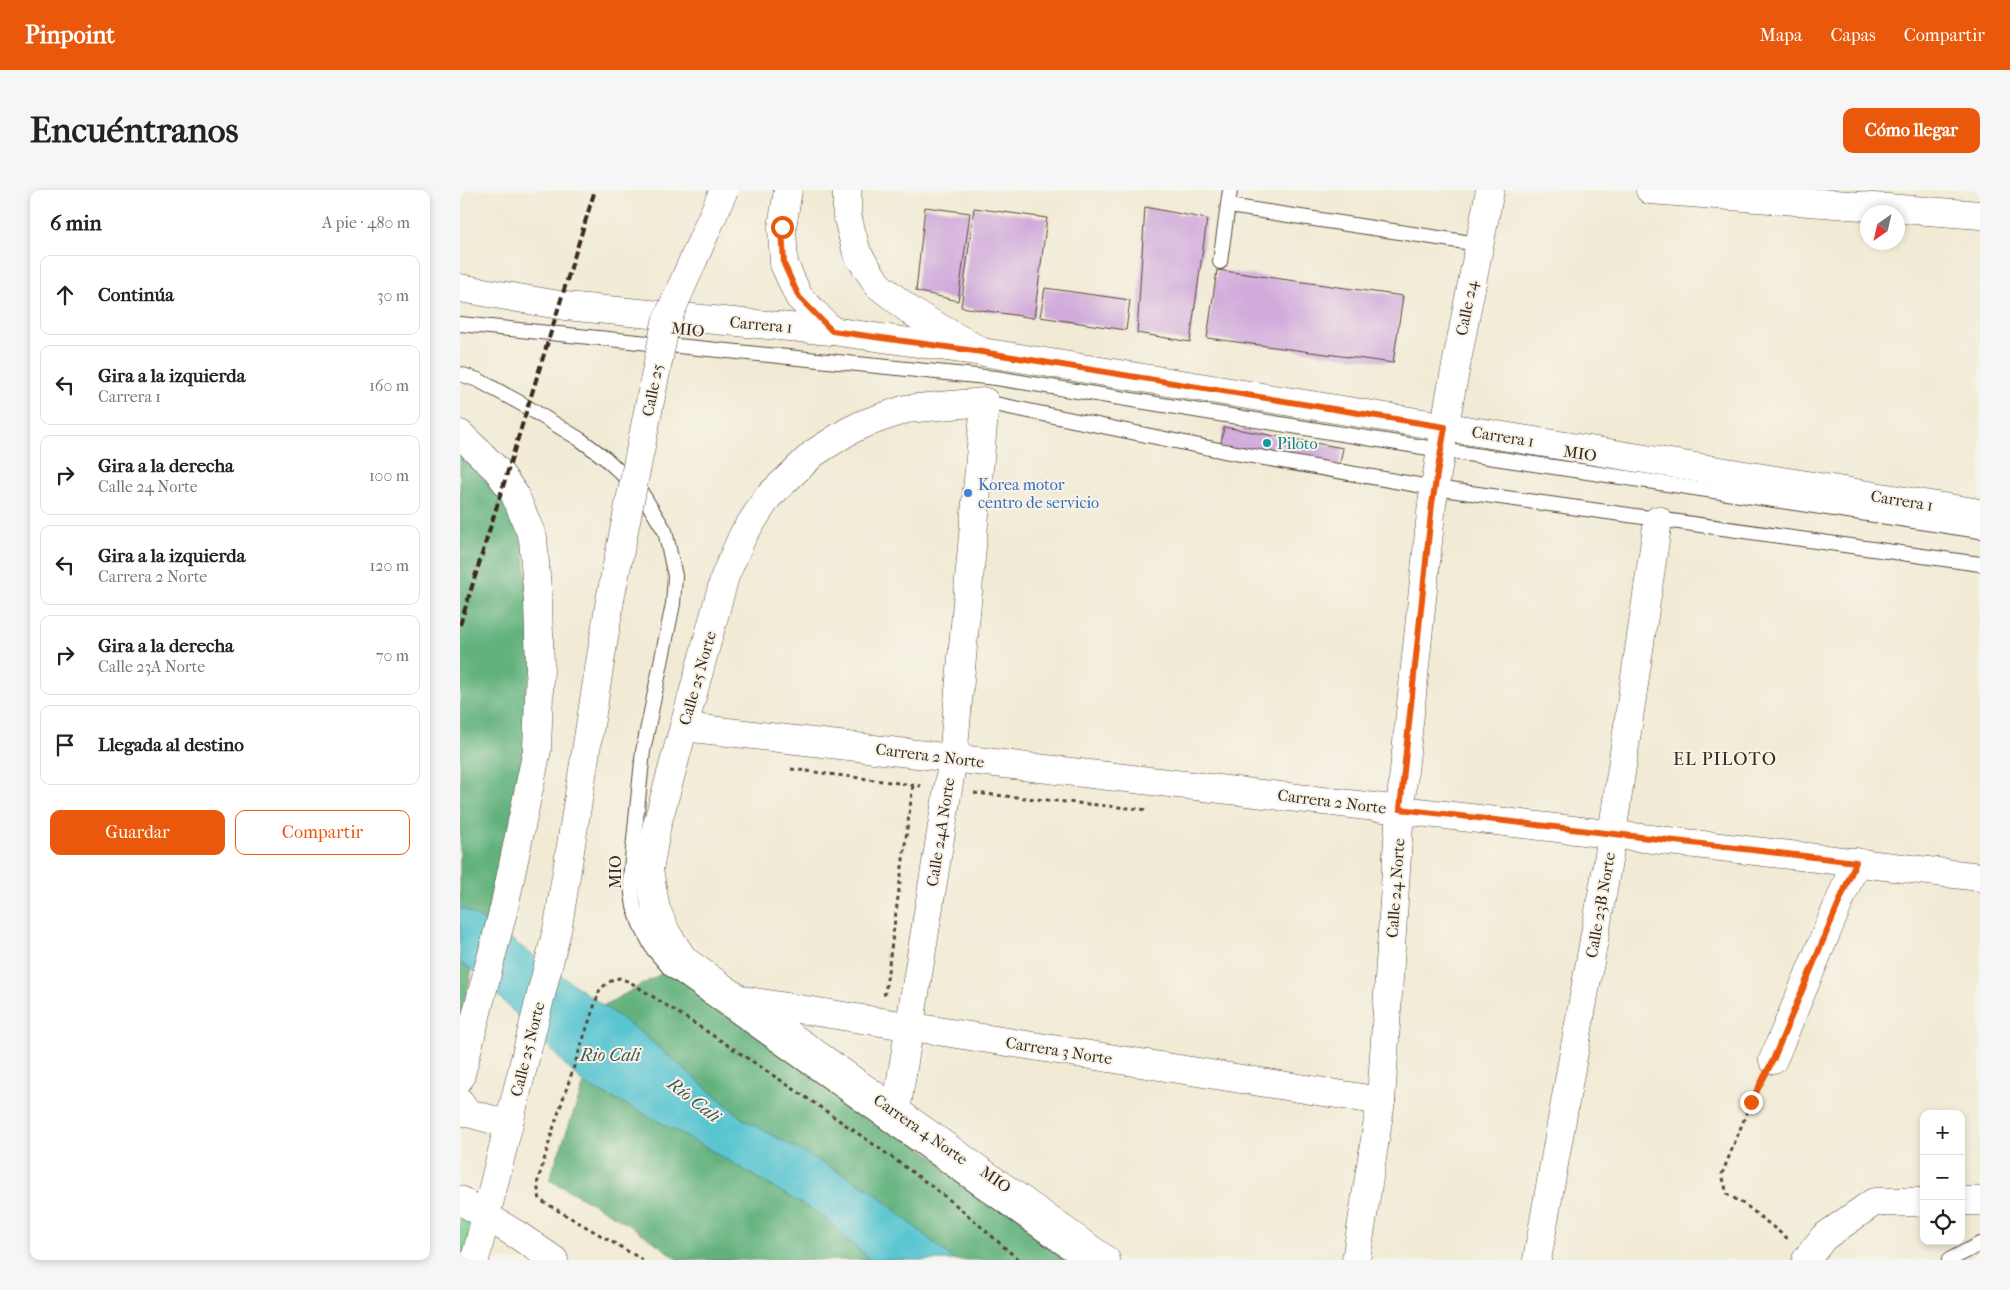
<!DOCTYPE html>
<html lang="es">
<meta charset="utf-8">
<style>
:root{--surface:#fff;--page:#f6f6f6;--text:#222;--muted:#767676;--line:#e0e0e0;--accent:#ea580c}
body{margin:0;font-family:"IM FELL French Canon",serif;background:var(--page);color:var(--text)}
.controls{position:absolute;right:15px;bottom:15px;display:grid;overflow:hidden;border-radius:10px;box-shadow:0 2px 8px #0003}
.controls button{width:45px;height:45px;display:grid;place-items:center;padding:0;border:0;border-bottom:1px solid var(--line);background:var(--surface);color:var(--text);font:25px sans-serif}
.compass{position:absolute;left:1400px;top:15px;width:45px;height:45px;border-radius:50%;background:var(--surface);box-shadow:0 2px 8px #0003;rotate:214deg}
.stop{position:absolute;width:15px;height:15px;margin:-11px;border:4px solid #ea580c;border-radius:50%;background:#fff}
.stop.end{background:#ea580c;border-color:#fff;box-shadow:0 1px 5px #0008}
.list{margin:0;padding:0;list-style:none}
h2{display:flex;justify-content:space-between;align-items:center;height:65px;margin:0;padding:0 20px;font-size:21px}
h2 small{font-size:16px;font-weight:400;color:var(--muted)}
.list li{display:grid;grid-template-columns:32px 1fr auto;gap:15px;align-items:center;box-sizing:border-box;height:80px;margin:0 10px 10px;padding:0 10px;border:1px solid var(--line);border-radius:10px}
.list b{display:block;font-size:19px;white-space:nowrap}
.list p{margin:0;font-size:16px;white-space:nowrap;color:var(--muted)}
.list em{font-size:16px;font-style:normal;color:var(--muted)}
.actions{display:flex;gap:10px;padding:15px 20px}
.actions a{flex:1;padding:11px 0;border:1px solid var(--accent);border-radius:10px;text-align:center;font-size:18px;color:var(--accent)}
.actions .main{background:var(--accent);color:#fff}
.icon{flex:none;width:28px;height:28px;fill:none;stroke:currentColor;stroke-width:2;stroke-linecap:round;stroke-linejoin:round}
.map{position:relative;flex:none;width:1520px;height:1070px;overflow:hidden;border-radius:10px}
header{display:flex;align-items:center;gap:30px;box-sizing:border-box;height:70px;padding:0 25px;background:var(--accent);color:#fff}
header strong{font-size:24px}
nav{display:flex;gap:28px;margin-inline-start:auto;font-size:18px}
.intro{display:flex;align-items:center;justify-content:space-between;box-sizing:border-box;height:120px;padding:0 30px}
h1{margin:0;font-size:35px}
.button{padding:12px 22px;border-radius:10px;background:var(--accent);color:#fff;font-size:18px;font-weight:700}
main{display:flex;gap:30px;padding:0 30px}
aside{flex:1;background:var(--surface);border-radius:10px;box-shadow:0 2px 8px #0003}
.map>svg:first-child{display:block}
.green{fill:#7bd094;stroke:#5b7d59}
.forest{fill:#64b27e;stroke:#506e4e}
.water{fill:#58c5d0;stroke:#4a7877}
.building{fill:#d1abdb}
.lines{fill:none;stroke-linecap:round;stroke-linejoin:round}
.service-casing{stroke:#564739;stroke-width:16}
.minor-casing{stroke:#564739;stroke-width:29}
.primary-casing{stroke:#564739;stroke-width:29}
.path{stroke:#564739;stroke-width:3;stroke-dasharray:4 4;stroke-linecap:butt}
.service{stroke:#fff;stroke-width:14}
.minor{stroke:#fff;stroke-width:28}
.primary{stroke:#fff;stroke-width:28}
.rail{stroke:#3b2a1e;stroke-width:4;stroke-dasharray:8 4;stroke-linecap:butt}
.primary-bridge-casing{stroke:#564739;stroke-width:29;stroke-linecap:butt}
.primary-bridge{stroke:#fff;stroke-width:28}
.route{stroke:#ea580c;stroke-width:6}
.culture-dot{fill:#0f9aa8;stroke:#f7f3e8;stroke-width:2}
.shop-dot{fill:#3f7fe0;stroke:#f7f3e8;stroke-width:2}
.labels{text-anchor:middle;stroke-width:4;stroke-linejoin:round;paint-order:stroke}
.street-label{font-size:16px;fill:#3b2a1e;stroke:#f7f3e8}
.culture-label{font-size:16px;fill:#0d838f;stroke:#f7f3e8;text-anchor:start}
.shop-label{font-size:16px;fill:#366cbe;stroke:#f7f3e8;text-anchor:start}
.neighbourhood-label{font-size:18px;letter-spacing:1px;fill:#3b2a1e;stroke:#f7f3e8}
.water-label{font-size:18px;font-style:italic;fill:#445853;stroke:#f7f3e8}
</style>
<header>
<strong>Pinpoint</strong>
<nav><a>Mapa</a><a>Capas</a><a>Compartir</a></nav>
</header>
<div class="intro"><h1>Encuéntranos</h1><a class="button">Cómo llegar</a></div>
<main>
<aside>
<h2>6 min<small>A pie · 480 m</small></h2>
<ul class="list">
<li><svg class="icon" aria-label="ahead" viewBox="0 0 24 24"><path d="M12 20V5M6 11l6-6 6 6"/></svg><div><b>Continúa</b></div><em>30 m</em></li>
<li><svg class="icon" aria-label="left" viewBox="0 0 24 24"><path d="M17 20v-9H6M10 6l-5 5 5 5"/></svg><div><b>Gira a la izquierda</b><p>Carrera 1</p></div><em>160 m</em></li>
<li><svg class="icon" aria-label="right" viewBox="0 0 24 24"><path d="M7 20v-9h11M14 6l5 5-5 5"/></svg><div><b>Gira a la derecha</b><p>Calle 24 Norte</p></div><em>100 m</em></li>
<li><svg class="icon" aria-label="left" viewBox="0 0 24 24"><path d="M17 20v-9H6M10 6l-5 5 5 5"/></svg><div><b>Gira a la izquierda</b><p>Carrera 2 Norte</p></div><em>120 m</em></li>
<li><svg class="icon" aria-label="right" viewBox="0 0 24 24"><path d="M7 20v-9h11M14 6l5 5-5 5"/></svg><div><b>Gira a la derecha</b><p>Calle 23A Norte</p></div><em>70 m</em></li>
<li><svg class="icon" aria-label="arrive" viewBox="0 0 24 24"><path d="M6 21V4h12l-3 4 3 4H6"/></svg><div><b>Llegada al destino</b></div></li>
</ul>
<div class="actions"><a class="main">Guardar</a><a>Compartir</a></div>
</aside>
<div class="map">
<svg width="1520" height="1070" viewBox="0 0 1520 1070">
<rect width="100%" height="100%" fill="#f7f3e8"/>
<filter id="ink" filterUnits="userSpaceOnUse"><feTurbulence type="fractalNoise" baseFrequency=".02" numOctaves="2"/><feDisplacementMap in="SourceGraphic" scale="10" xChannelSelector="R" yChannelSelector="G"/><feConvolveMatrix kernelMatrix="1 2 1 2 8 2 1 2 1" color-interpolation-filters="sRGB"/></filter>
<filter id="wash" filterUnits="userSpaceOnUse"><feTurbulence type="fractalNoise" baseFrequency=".0096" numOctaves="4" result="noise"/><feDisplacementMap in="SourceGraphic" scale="20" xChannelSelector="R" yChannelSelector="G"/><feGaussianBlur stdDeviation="1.12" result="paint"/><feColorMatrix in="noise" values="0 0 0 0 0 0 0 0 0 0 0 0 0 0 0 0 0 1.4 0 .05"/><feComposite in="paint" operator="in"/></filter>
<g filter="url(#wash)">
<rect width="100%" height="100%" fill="#f1ebd5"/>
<polygon class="green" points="0,1010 26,1025 15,1070 0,1070"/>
<g class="forest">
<polygon points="0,244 55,305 80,477 31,735 0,717"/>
<polygon points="0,773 12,779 0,843"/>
<polygon points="210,779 619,1070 494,1070 410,999 283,929 180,842 143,816"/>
<path d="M 124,894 L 181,922 L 247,958 L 364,1027 L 410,1070 L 218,1070 C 179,1038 133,1013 89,990 Z"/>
</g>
<polygon class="water" points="0,717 31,735 180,842 283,929 410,999 494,1070 410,1070 364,1027 247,958 181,922 124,894 12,779 0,773"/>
<g id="blocks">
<g class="building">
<polygon points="465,17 510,23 498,111 456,101"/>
<polygon points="685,17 747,29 730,152 677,143"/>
<polygon points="514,18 587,28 574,128 501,117"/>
<polygon points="757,80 943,106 933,173 747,148"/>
<polygon points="585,98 670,110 666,140 580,127"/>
<polygon points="764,237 883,258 879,279 760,258"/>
</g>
</g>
</g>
<g filter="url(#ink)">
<use href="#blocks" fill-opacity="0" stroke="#564739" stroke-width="1"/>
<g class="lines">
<defs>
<g id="service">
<polyline points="769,16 1018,54"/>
<polyline points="760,72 770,0"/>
<polyline points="0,134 536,188 981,260 1520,341"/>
<polyline points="0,184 18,190 62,214 121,250 145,268 181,302 205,341 215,386 213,414 183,561 170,689 174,717 180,734 193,759 210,779 619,1070"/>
<polyline points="525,212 764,261 975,298 1520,374"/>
<polyline points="1489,1070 1520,1054"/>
</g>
<g id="minor">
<polyline points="387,0 387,25 397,63 418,95 452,122 522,162"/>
<polyline points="1190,0 1520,25"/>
<polyline points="224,537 1520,687"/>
<polyline points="282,810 921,911"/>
<polyline points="1313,870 1396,672"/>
<polyline points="436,921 493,568 525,212 446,219 403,234 387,242 354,263 308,307 283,345 265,386 197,635 189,680 196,719 207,744 224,770 646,1070"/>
<polyline points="1501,1011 1520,1011"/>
<polyline points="896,1070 921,911 940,619 972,314 989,212 1030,0"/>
<polyline points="1077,1070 1149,665 1198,330"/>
<polyline points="1346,1070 1364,1047 1414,1012 1464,1012"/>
</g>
<g id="primary">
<polyline points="328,0 322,37 324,74 339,107 372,141"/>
<polyline points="0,98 105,116 372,141 522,162 1520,323"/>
<polyline points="0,244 38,281 55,305 73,348 78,412 80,477 77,560 44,718 0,888"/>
<polyline points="0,912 8,923 48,934"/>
<polyline points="0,1010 59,1046 94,1070"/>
<polyline points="15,1070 98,736 150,410"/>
</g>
</defs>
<use href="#service" class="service-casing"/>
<use href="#minor" class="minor-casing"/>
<use href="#primary" class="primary-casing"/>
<g class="path">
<polyline points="331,579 461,596"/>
<polyline points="514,603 689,620"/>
<polyline points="423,804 425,804 453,595"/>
<polyline points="1301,892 1291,912 1262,984 1267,1004 1287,1016 1328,1049"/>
<path d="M 183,1070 L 80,1010 L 77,994 L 94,936 L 140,799 L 149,792 L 159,788 L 170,792 C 275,859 378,927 478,1001 C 506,1022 532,1047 559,1070"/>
</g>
<use href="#service" class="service"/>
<use href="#minor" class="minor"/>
<use href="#primary" class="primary"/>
<polyline class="rail" points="0,435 135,0"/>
<defs>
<polyline id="primary-bridge" points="150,410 206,132 264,0"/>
</defs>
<use href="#primary-bridge" class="primary-bridge-casing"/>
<use href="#primary-bridge" class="primary-bridge"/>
</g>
</g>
<g class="lines" filter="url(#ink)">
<polyline class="route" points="322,37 324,74 339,107 372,141 522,162 985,237 972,314 940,619 1396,672 1313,870 1291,912"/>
</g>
<circle class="culture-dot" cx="807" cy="253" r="5"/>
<circle class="shop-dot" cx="508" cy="303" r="5"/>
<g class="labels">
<g class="street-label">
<text transform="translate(1006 118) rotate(-79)" y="6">Calle 24</text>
<text transform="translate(301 134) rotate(5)" y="6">Carrera 1</text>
<text transform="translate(228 139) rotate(6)" y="6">MIO</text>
<text transform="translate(192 200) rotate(-79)" y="6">Calle 25</text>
<text transform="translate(1043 246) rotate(9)" y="6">Carrera 1</text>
<text transform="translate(1120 263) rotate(8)" y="6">MIO</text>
<text transform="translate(1442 310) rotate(9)" y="6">Carrera 1</text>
<text transform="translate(237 488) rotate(-74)" y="6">Calle 25 Norte</text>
<text transform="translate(470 565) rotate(7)" y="6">Carrera 2 Norte</text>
<text transform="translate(872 611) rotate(7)" y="6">Carrera 2 Norte</text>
<text transform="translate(480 642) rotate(-81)" y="6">Calle 24A Norte</text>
<text transform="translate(155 682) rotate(-90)" y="6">MIO</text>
<text transform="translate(935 698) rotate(-86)" y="6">Calle 24 Norte</text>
<text transform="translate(1140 715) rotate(-80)" y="6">Calle 23B Norte</text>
<text transform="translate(67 859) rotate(-76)" y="6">Calle 25 Norte</text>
<text transform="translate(599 860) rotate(9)" y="6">Carrera 3 Norte</text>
<text transform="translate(461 939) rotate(35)" y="6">Carrera 4 Norte</text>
<text transform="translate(536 989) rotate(35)" y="6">MIO</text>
</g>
<g class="culture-label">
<text x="817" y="259">Piloto</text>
</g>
<g class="shop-label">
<text x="518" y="300">Korea motor<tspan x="518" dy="18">centro de servicio</tspan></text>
</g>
<g class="neighbourhood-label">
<text x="1265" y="575">EL PILOTO</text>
</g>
<g class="water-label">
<text x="150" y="871">Rio Cali</text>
<text transform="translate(234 910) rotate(38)" y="6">Río Cali</text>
</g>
</g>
</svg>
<div class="controls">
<button>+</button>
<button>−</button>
<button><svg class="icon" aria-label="locate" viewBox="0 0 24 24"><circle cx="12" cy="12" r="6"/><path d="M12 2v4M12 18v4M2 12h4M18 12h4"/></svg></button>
</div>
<svg class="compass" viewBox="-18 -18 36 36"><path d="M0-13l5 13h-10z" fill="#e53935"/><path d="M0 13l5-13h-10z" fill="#767676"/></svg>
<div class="stop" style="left:322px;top:37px"></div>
<div class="stop end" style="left:1291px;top:912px"></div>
</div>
</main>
